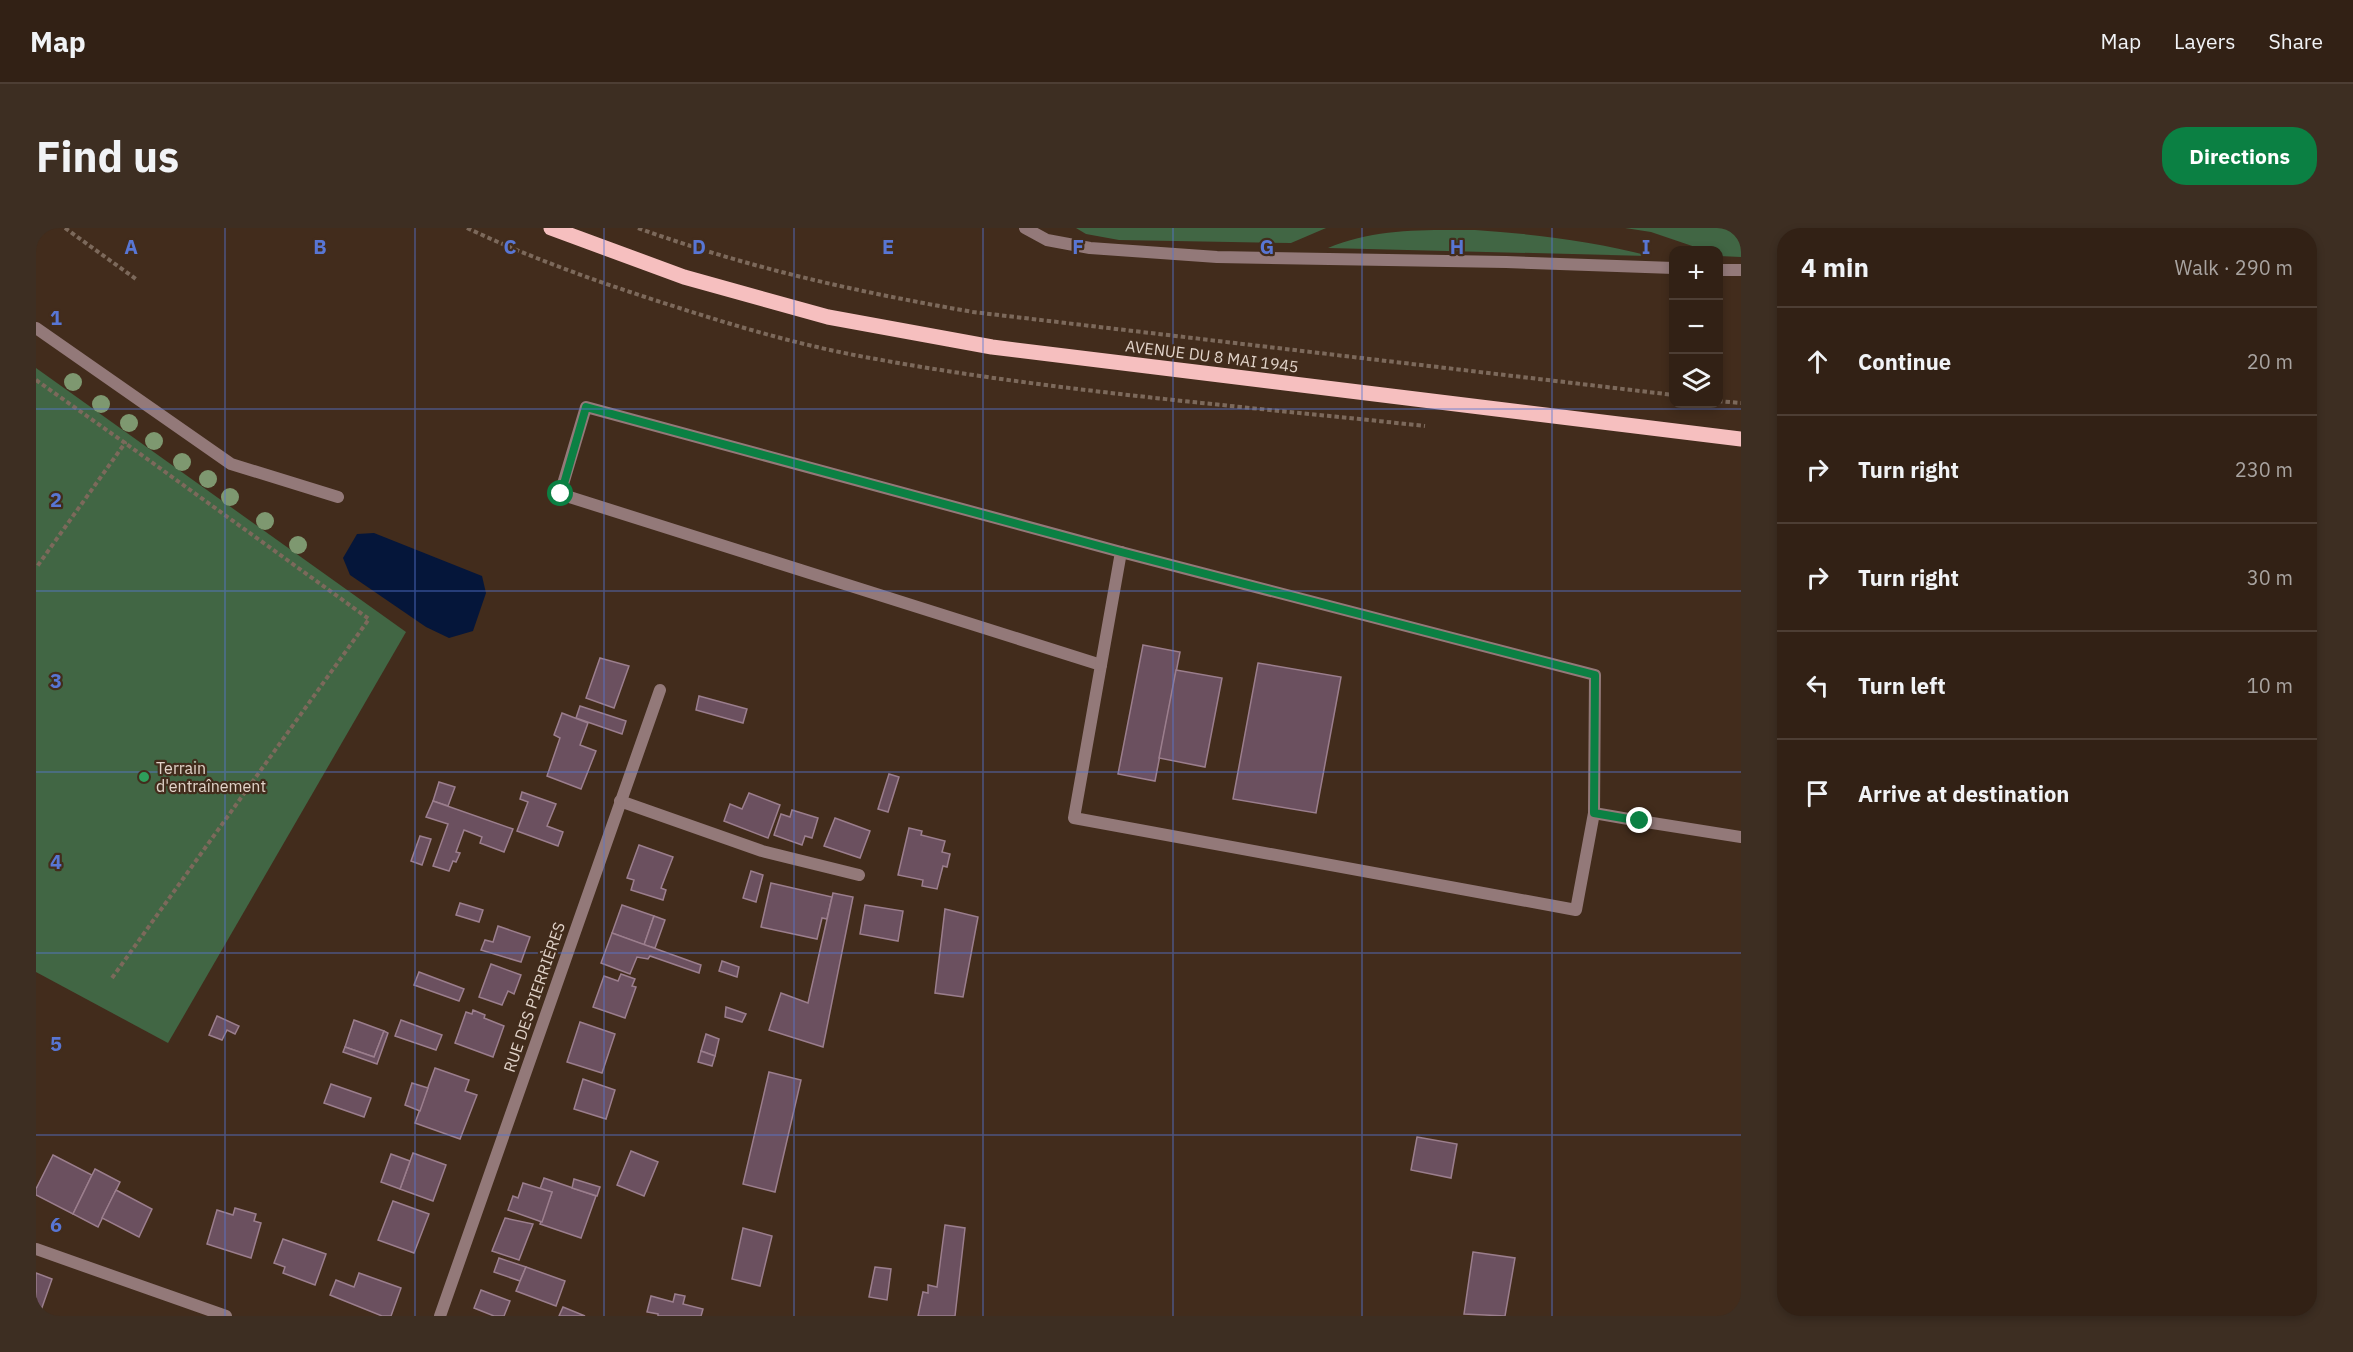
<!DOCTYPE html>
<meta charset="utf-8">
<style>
:root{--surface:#322115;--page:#3d2e22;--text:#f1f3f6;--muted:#a8a3a0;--line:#4d3e34;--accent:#0b8043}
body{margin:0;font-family:"IBM Plex Sans",sans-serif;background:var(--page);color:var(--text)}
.controls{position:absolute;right:18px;top:18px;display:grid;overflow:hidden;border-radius:12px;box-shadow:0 3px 9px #0003}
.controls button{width:54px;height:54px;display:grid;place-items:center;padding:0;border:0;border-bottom:2px solid var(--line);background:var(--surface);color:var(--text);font:30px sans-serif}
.stop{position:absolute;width:18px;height:18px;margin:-14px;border:4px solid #0b8043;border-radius:50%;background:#fff}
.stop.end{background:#0b8043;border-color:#fff;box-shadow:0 2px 6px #0008}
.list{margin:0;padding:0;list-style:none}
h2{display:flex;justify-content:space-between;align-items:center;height:78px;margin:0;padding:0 24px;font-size:26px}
h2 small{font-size:20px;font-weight:400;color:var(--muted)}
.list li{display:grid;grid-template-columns:39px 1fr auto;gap:18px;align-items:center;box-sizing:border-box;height:108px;padding:0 24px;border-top:2px solid var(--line)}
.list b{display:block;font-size:22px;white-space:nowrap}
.list em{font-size:20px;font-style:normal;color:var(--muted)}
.icon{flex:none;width:33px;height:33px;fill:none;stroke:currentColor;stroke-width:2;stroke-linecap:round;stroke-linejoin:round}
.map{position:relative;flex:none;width:1705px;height:1088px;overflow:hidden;border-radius:24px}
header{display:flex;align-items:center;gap:36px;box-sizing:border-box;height:84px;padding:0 30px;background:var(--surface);border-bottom:2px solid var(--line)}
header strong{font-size:28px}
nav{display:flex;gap:33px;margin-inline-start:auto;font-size:21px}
.intro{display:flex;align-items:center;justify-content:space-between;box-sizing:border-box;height:144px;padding:0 36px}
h1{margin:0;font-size:42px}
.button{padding:15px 27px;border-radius:24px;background:var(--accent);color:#fff;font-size:21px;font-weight:700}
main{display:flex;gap:36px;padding:0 36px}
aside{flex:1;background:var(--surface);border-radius:24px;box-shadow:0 3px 9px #0003}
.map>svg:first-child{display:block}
.green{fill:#416644}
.water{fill:#05163a}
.building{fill:#6b505f;stroke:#9b7e8d;stroke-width:1.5}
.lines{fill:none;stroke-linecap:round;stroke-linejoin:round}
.path{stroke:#7c695b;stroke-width:4;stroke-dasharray:4.5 3;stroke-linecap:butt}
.lane{stroke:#937979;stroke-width:12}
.street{stroke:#937979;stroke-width:12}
.primary{stroke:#f6bfbf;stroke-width:15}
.tree{fill:#7e9870}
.route{stroke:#0b8043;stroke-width:8}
.grid{fill:none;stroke:#5876d4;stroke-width:1.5;stroke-opacity:0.55}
.leisure-dot{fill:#2e9e5b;stroke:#422c1c;stroke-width:2}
.labels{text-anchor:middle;stroke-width:4.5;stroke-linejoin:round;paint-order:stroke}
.street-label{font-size:16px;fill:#e1d3c9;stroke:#422c1c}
.poi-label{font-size:16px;fill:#e1d3c9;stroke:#422c1c;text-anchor:start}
.grid-label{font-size:20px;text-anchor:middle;font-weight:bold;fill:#5876d4;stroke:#422c1c;stroke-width:4.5;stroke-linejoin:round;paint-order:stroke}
</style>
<header>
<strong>Map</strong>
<nav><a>Map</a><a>Layers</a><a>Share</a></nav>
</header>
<div class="intro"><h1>Find us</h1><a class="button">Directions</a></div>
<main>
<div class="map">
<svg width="1705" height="1088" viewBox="0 0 1705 1088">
<rect width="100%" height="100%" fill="#422c1c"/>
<g class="green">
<polygon points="1040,0 1290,0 1255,15 1083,12 1050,6"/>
<polygon points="1589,0 1705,0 1705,29 1683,28 1682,22 1668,22 1615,4"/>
<path d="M 1439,2 C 1498,6 1556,13 1614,28 L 1292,20 C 1339,0 1389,2 1439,2 Z"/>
<polygon points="0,140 370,404 132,815 0,744"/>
</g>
<polygon class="water" points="338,305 446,348 450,365 437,403 413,410 390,399 314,347 307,330 321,306"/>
<g class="building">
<polygon points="1107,417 1144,424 1119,553 1082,546"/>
<polygon points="564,430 593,438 578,480 550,470"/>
<polygon points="1222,435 1305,449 1280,585 1197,571"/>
<polygon points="1140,442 1186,450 1169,539 1123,530"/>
<polygon points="663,468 711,481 707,495 660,482"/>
<polygon points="544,478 590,493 586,506 540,490"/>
<polygon points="526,485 552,495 544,517 560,523 545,561 511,548 524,510 518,507"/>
<polygon points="853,546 863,549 852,584 842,581"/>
<polygon points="403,554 419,559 412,578 397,573"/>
<polygon points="486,564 520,576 511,598 527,604 522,618 481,603 492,574 484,571"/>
<polygon points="713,565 744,577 732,610 688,593 694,576 706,581"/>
<polygon points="397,573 477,601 468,624 444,615 446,609 428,602 420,624 424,625 420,634 417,633 413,643 397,638 412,596 390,589"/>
<polygon points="756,582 782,590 776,610 769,608 766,617 738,607 745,586 754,589"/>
<polygon points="799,590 834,603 824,630 788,618"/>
<polygon points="873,600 886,603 885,607 909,613 906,624 914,626 911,639 907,638 901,661 886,658 887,652 862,647"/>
<polygon points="384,608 395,611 386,637 375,633"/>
<polygon points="603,617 637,629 625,660 630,662 627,672 595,662 598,652 591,650"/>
<polygon points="715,643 727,647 720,674 707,670"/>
<polygon points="735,655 796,669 791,691 786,690 781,711 725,699"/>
<polygon points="797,665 817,669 787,819 733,802 745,765 772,775"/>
<polygon points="424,675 447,682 443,694 420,687"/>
<polygon points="586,677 618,688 608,717 576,705"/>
<polygon points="829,677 867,683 862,713 824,706"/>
<polygon points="909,681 942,689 927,769 899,765"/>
<polygon points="618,688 629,692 619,720 608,717"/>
<polygon points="462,698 494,709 485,734 445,722 449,712 457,714"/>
<polygon points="576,705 665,737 663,745 614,728 612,731 601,729 594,746 565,735"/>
<polygon points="686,733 703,739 701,749 683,743"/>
<polygon points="455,736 485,747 478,766 472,763 466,777 443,769"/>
<polygon points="383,744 428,761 423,773 378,757"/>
<polygon points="585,746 599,751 596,758 600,759 589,790 557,779 568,748 582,753"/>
<polygon points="690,779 710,786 706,794 689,789"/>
<polygon points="437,782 449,787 448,790 468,798 457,829 419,815 430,784 436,786"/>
<polygon points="181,788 203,798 199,806 191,802 186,812 173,807"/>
<polygon points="318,792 348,803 338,829 309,819"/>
<polygon points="365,792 406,807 400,822 359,808"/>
<polygon points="544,794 579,806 566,845 531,834"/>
<polygon points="348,803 352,805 341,836 307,824 309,819 338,829"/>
<polygon points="670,806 683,811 679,828 665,823"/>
<polygon points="665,823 679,828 676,838 662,834"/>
<polygon points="399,840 433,852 429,863 441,867 424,911 379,895"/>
<polygon points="733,844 765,852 739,964 707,956"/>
<polygon points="547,851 579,862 570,891 538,881"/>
<polygon points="376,855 392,860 384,883 369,877"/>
<polygon points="295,856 335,870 328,889 288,875"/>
<polygon points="1381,909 1421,916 1415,950 1375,942"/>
<polygon points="595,923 622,934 608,968 581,957"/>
<polygon points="377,925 410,937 397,973 364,961"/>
<polygon points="355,926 374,933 364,961 345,954"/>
<polygon points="17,927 56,947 37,986 0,967 0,961"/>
<polygon points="59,941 84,954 62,999 37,986"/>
<polygon points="508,950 560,968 545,1010 504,996 516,964 504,961"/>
<polygon points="538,951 564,959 561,968 536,960"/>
<polygon points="487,955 516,964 506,994 472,982 477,968 482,970"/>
<polygon points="80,962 116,981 103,1009 66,990"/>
<polygon points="357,973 393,986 378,1025 342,1012"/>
<polygon points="199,980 220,986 218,993 225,995 215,1030 171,1016 181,982 197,987"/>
<polygon points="469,990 497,996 483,1032 456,1023"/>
<polygon points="909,997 929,1000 919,1088 882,1088 887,1064 892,1065 892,1057 901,1059"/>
<polygon points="707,1000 736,1008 724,1058 696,1051"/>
<polygon points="247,1011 290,1026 279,1057 247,1045 249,1039 238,1035"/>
<polygon points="1437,1024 1479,1030 1469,1088 1428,1086"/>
<polygon points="463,1030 490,1039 484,1053 458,1044"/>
<polygon points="490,1039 529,1053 520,1078 480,1063"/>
<polygon points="839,1039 855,1041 851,1072 833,1069"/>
<polygon points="0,1045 16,1051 3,1088 0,1088"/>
<polygon points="323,1045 365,1060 355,1088 346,1088 294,1067 300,1052 318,1059"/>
<polygon points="445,1062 474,1073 468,1088 458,1088 438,1080"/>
<polygon points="639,1066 649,1068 647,1076 667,1081 665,1088 622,1088 622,1086 611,1084 615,1068 637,1074"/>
<polygon points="527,1079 549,1088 523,1088"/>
</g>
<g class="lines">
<g class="path">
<polyline points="29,0 100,51"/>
<path d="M 431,0 C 497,31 565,55 634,77 C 702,99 770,119 840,131 C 1021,164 1206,178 1389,198"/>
<path d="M 602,0 C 712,40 822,64 937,84 L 1638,167"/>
<polyline points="0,152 89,215 0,340"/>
<polyline points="1682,173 1705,175"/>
<polyline points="76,750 333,391 89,215"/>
</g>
<g class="lane">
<polyline points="989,0 1011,12 1054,20 1181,29 1470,34 1638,40"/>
<polyline points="1682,42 1705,42"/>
<polyline points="0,100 195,236 302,269"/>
<polygon points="550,179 1085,324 1559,447 1558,585 1540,682 1038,590 1065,437 524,266"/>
<polyline points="1065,437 1085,324"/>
<polyline points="1558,585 1604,593"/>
</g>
<g class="street">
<polyline points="584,573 726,623 823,647"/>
<polyline points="1604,593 1705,609"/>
<polyline points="0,1021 190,1088"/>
<polyline points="404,1088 624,462"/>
</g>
<polyline class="primary" points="515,0 648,49 792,89 956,119 1705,211"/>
</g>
<g class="tree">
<circle cx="37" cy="154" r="9"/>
<circle cx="65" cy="176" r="9"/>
<circle cx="93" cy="195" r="9"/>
<circle cx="118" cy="213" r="9"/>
<circle cx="146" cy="234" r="9"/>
<circle cx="172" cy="251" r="9"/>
<circle cx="194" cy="269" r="9"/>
<circle cx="229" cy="293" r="9"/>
<circle cx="262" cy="317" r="9"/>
</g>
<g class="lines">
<polyline class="route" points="525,266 550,179 1085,324 1559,447 1558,585 1604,593"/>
</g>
<path class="grid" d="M 189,0 L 189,1088M 379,0 L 379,1088M 568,0 L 568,1088M 758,0 L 758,1088M 947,0 L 947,1088M 1137,0 L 1137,1088M 1326,0 L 1326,1088M 1516,0 L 1516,1088M 0,181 L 1705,181M 0,363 L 1705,363M 0,544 L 1705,544M 0,725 L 1705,725M 0,907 L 1705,907"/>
<circle class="leisure-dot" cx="108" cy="549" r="6"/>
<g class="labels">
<g class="street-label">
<text transform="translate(1176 128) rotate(7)" y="6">AVENUE DU 8 MAI 1945</text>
<text transform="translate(498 769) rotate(-71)" y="6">RUE DES PIERRIÈRES</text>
</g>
<g class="poi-label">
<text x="120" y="546">Terrain<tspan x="120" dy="18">d'entraînement</tspan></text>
</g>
</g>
<g class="grid-label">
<text x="95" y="26">A</text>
<text x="284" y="26">B</text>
<text x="474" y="26">C</text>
<text x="663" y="26">D</text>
<text x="852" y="26">E</text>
<text x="1042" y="26">F</text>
<text x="1231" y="26">G</text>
<text x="1421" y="26">H</text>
<text x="1610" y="26">I</text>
<text x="20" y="97">1</text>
<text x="20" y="279">2</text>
<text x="20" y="460">3</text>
<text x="20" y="641">4</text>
<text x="20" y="823">5</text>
<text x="20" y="1004">6</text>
</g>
</svg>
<div class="controls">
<button>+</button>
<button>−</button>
<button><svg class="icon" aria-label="layers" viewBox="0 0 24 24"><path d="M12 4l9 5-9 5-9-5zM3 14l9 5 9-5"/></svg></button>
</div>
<div class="stop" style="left:525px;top:266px"></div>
<div class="stop end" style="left:1604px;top:593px"></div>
</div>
<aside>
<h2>4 min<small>Walk · 290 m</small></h2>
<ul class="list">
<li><svg class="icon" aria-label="ahead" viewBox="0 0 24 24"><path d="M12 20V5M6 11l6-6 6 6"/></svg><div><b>Continue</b></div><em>20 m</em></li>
<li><svg class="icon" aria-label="right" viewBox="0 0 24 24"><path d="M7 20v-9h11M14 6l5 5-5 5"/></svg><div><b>Turn right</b></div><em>230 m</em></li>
<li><svg class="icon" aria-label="right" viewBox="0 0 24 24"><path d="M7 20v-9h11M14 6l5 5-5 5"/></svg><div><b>Turn right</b></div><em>30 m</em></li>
<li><svg class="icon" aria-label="left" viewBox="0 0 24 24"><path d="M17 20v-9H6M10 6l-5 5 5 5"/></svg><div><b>Turn left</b></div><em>10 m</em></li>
<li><svg class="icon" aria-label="arrive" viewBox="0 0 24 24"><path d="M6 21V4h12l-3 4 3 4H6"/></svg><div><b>Arrive at destination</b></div></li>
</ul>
</aside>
</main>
